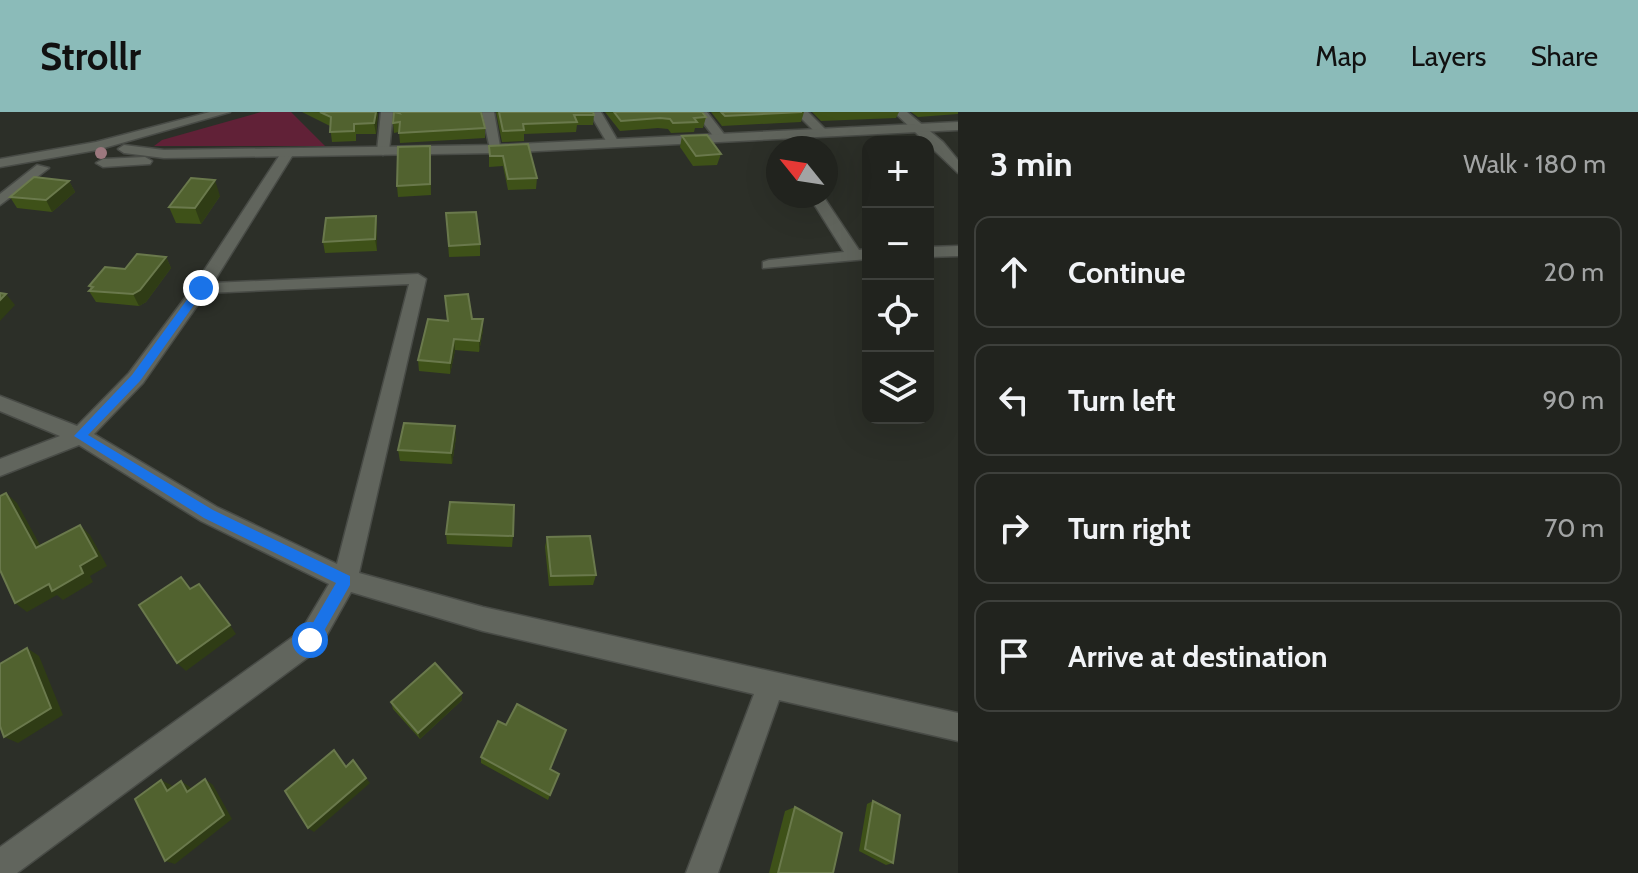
<!DOCTYPE html>
<meta charset="utf-8">
<style>
:root{--surface:#21231e;--page:#2d2f2b;--text:#f1f3f6;--muted:#a2a4a4;--line:#3e403c;--accent:#8bbbb9}
body{margin:0;font-family:Cabin,sans-serif;background:var(--page);color:var(--text)}
.controls{position:absolute;right:24px;top:24px;display:grid;overflow:hidden;border-radius:16px;box-shadow:0 8px 32px #0002}
.controls button{width:72px;height:72px;display:grid;place-items:center;padding:0;border:0;border-bottom:2px solid var(--line);background:var(--surface);color:var(--text);font:40px sans-serif}
.compass{position:absolute;left:766px;top:24px;width:72px;height:72px;border-radius:50%;background:var(--surface);box-shadow:0 8px 32px #0002;rotate:300deg}
.stop{position:absolute;width:24px;height:24px;margin:-18px;border:6px solid #1a73e8;border-radius:50%;background:#fff}
.stop.end{background:#1a73e8;border-color:#fff;box-shadow:0 2px 8px #0008}
.list{margin:0;padding:0;list-style:none}
h2{display:flex;justify-content:space-between;align-items:center;height:104px;margin:0;padding:0 32px;font-size:34px}
h2 small{font-size:26px;font-weight:400;color:var(--muted)}
.list li{display:grid;grid-template-columns:52px 1fr auto;gap:24px;align-items:center;box-sizing:border-box;height:112px;margin:0 16px 16px;padding:0 16px;border:2px solid var(--line);border-radius:16px}
.list b{display:block;font-size:30px;white-space:nowrap}
.list em{font-size:26px;font-style:normal;color:var(--muted)}
.icon{flex:none;width:44px;height:44px;fill:none;stroke:currentColor;stroke-width:2;stroke-linecap:round;stroke-linejoin:round}
.map{position:relative;flex:none;width:958px;height:761px;overflow:hidden}
header{display:flex;align-items:center;gap:48px;box-sizing:border-box;height:112px;padding:0 40px;background:var(--accent);color:#111}
header strong{font-size:38px}
nav{display:flex;gap:44px;margin-inline-start:auto;font-size:28px}
main{display:flex}
aside{flex:1;background:var(--surface)}
.map>svg:first-child{display:block}
.green{fill:#612137}
.lines{fill:none;stroke-linecap:round;stroke-linejoin:round}
.minor-casing{stroke:#484b46;stroke-width:3}
.tertiary-casing{stroke:#484b46;stroke-width:3}
.minor{fill:#61655d;fill-rule:evenodd}
.tertiary{fill:#61655d;fill-rule:evenodd}
.tree{fill:#9c787e}
.wall{fill:#3e5118}
.shaded-wall{fill:#2f3c15}
.building{fill:#51622f;stroke:#6a794c;stroke-width:2}
.route{fill:#1a73e8}
</style>
<header>
<strong>Strollr</strong>
<nav><a>Map</a><a>Layers</a><a>Share</a></nav>
</header>
<main>
<div class="map">
<svg width="958" height="761" viewBox="0 0 958 761">
<rect width="100%" height="100%" fill="#2c2f28"/>
<polygon class="green" points="261,0 291,0 325,34 154,34 162,28"/>
<g class="lines">
<defs>
<g id="minor">
<polygon points="381,0 393,0 389,39 383,43 377,39"/>
<polygon points="482,0 494,0 501,40 490,37"/>
<polygon points="589,0 601,0 619,31 617,34 609,34"/>
<polygon points="695,0 707,0 727,26 725,29 717,29"/>
<polygon points="795,0 808,0 829,21 819,24"/>
<polygon points="894,0 907,0 943,30 958,48 958,61"/>
<path d="M 283,38 L 294,41 L 213,171 L 418,162 L 426,167 L 359,461 L 483,495 L 958,601 L 958,629 L 779,588 L 718,761 L 686,761 L 754,582 L 483,519 L 351,480 L 319,537 L 17,761 L 0,761 L 0,735 L 301,519 L 329,472 L 201,409 L 79,333 L 0,364 L 0,347 L 60,324 L 0,299 L 0,284 L 77,314 L 129,261 L 194,174 ZM 409,172 L 337,452 L 217,395 L 94,322 L 143,271 L 206,181 Z"/>
<polygon points="37,53 49,56 0,93 0,82"/>
<polygon points="809,84 823,84 859,138 868,137 868,147 763,156 763,150 769,148 844,140"/>
<polygon points="958,134 958,144 928,145 928,135"/>
</g>
<g id="tertiary">
<polygon points="210,0 230,0 97,38 0,55 0,47 96,30"/>
<polygon points="958,10 958,18 496,41 164,46 124,41 118,37 124,33 164,38 496,33"/>
<polygon points="145,45 152,49 150,52 103,55 96,51 103,47"/>
</g>
</defs>
<use href="#minor" class="minor-casing"/>
<use href="#tertiary" class="tertiary-casing"/>
<use href="#minor" class="minor"/>
<use href="#tertiary" class="tertiary"/>
</g>
<circle class="tree" cx="101" cy="41" r="6"/>
<g class="wall">
<polygon points="302,0 378,0 376,22 356,22 356,29 332,30 330,14"/>
<polygon points="398,0 481,0 485,16 485,26 400,31 399,20 394,21 393,11"/>
<polygon points="496,0 593,0 594,3 593,13 577,13 576,20 524,22 524,29 502,30"/>
<polygon points="605,0 702,0 706,5 703,16 695,16 694,20 671,21 668,17 658,16 620,19"/>
<polygon points="711,0 804,0 801,10 722,14"/>
<polygon points="812,0 899,0 896,6 821,9"/>
<polygon points="911,0 958,0 958,2 918,5"/>
<polygon points="682,24 721,42 717,53 693,54 680,35"/>
<polygon points="430,34 431,83 398,85 397,74"/>
<polygon points="489,34 537,66 536,77 508,78 503,54 489,55"/>
<polygon points="69,69 75,80 52,100 17,96 10,85"/>
<polygon points="220,84 201,112 176,111 169,95"/>
<polygon points="446,101 480,132 480,144 449,145"/>
<polygon points="376,104 377,115 377,139 325,141 323,130"/>
<polygon points="166,145 171,156 146,190 139,194 96,190 89,179 91,177 89,174 125,157"/>
<polygon points="445,184 472,207 483,207 483,218 479,240 455,238 450,262 419,259 418,248 447,208"/>
<polygon points="456,325 452,352 400,349 398,338"/>
<polygon points="446,422 513,424 512,435 447,432"/>
<polygon points="547,425 596,463 593,473 549,474 545,435"/>
<polygon points="462,588 420,627 393,597 391,590"/>
<polygon points="481,645 551,657 559,662 548,688 481,651"/>
<polygon points="873,689 893,751 886,753 859,739 867,692"/>
<polygon points="795,695 833,761 769,761 785,699"/>
</g>
<g class="shaded-wall">
<polygon points="376,0 378,0 376,22 374,11"/>
<polygon points="215,68 220,84 201,112 195,96"/>
<polygon points="69,69 75,80 52,100 46,88"/>
<polygon points="376,104 377,115 377,139 375,127"/>
<polygon points="166,145 171,156 146,190 139,194 133,182"/>
<polygon points="6,182 15,193 0,209 0,188"/>
<polygon points="483,207 483,218 479,240 479,229"/>
<polygon points="454,227 455,238 450,262 450,251"/>
<polygon points="455,314 456,325 452,352 451,341"/>
<polygon points="6,381 17,391 47,446 36,436"/>
<polygon points="80,413 90,423 107,454 90,464 93,470 63,488 57,483 27,500 15,491"/>
<polygon points="230,513 236,522 186,559 177,551"/>
<polygon points="27,536 39,544 63,603 18,631 4,625"/>
<polygon points="462,581 462,588 420,627 418,621"/>
<polygon points="366,666 370,671 314,720 308,716"/>
<polygon points="205,667 213,673 232,707 175,752 165,749"/>
<polygon points="161,668 171,673 177,684 167,679"/>
<polygon points="181,669 190,675 196,686 187,680"/>
</g>
<g class="building">
<polygon points="320,0 376,0 374,11 354,12 354,19 330,20 331,5"/>
<polygon points="394,0 399,1 398,0 481,0 485,16 399,21 400,10 393,11"/>
<polygon points="499,0 593,0 594,3 574,3 577,10 523,12 524,18 503,19"/>
<polygon points="614,0 702,0 706,5 694,6 697,10 673,11 670,7 660,6 621,9"/>
<polygon points="721,0 802,0 725,4"/>
<polygon points="707,23 721,42 696,44 682,24"/>
<polygon points="528,32 537,66 508,67 503,44 490,44 489,34"/>
<polygon points="430,34 430,72 397,74 398,35"/>
<polygon points="34,65 69,69 46,88 10,85"/>
<polygon points="191,66 215,68 195,96 169,95"/>
<polygon points="476,100 480,132 449,134 446,101"/>
<polygon points="376,104 375,127 323,130 326,106"/>
<polygon points="137,142 166,145 140,178 133,182 89,179 93,175 89,174 105,155 125,157"/>
<polygon points="0,181 6,182 0,188"/>
<polygon points="468,182 472,207 483,207 479,229 454,227 450,251 418,248 428,207 448,209 445,184"/>
<polygon points="404,311 455,314 451,341 398,338"/>
<polygon points="6,381 36,436 80,413 97,444 80,454 83,461 52,479 49,472 15,491 0,458 0,384"/>
<polygon points="450,390 514,393 513,424 446,422"/>
<polygon points="590,424 596,463 551,464 547,425"/>
<polygon points="181,465 190,477 199,472 230,513 177,551 139,493"/>
<polygon points="27,536 51,596 4,625 0,614 0,552"/>
<polygon points="435,551 462,581 418,621 391,590"/>
<polygon points="517,592 566,618 550,657 559,662 550,683 481,645 498,609 506,613"/>
<polygon points="334,638 346,655 353,648 366,666 308,716 285,679"/>
<polygon points="205,667 224,703 165,749 135,687 161,668 167,679 181,669 187,680"/>
<polygon points="873,689 900,703 893,751 865,737"/>
<polygon points="795,695 842,721 833,761 778,761"/>
</g>
<polygon class="route" points="197,174 206,176 140,269 88,323 213,398 350,464 350,473 316,533 310,535 303,528 336,471 204,406 74,324 132,263"/>
</svg>
<div class="controls">
<button>+</button>
<button>−</button>
<button><svg class="icon" aria-label="locate" viewBox="0 0 24 24"><circle cx="12" cy="12" r="6"/><path d="M12 2v4M12 18v4M2 12h4M18 12h4"/></svg></button>
<button><svg class="icon" aria-label="layers" viewBox="0 0 24 24"><path d="M12 4l9 5-9 5-9-5zM3 14l9 5 9-5"/></svg></button>
</div>
<svg class="compass" viewBox="-18 -18 36 36"><path d="M0-13l5 13h-10z" fill="#e53935"/><path d="M0 13l5-13h-10z" fill="#a2a4a4"/></svg>
<div class="stop" style="left:310px;top:528px"></div>
<div class="stop end" style="left:201px;top:176px"></div>
</div>
<aside>
<h2>3 min<small>Walk · 180 m</small></h2>
<ul class="list">
<li><svg class="icon" aria-label="ahead" viewBox="0 0 24 24"><path d="M12 20V5M6 11l6-6 6 6"/></svg><div><b>Continue</b></div><em>20 m</em></li>
<li><svg class="icon" aria-label="left" viewBox="0 0 24 24"><path d="M17 20v-9H6M10 6l-5 5 5 5"/></svg><div><b>Turn left</b></div><em>90 m</em></li>
<li><svg class="icon" aria-label="right" viewBox="0 0 24 24"><path d="M7 20v-9h11M14 6l5 5-5 5"/></svg><div><b>Turn right</b></div><em>70 m</em></li>
<li><svg class="icon" aria-label="arrive" viewBox="0 0 24 24"><path d="M6 21V4h12l-3 4 3 4H6"/></svg><div><b>Arrive at destination</b></div></li>
</ul>
</aside>
</main>
